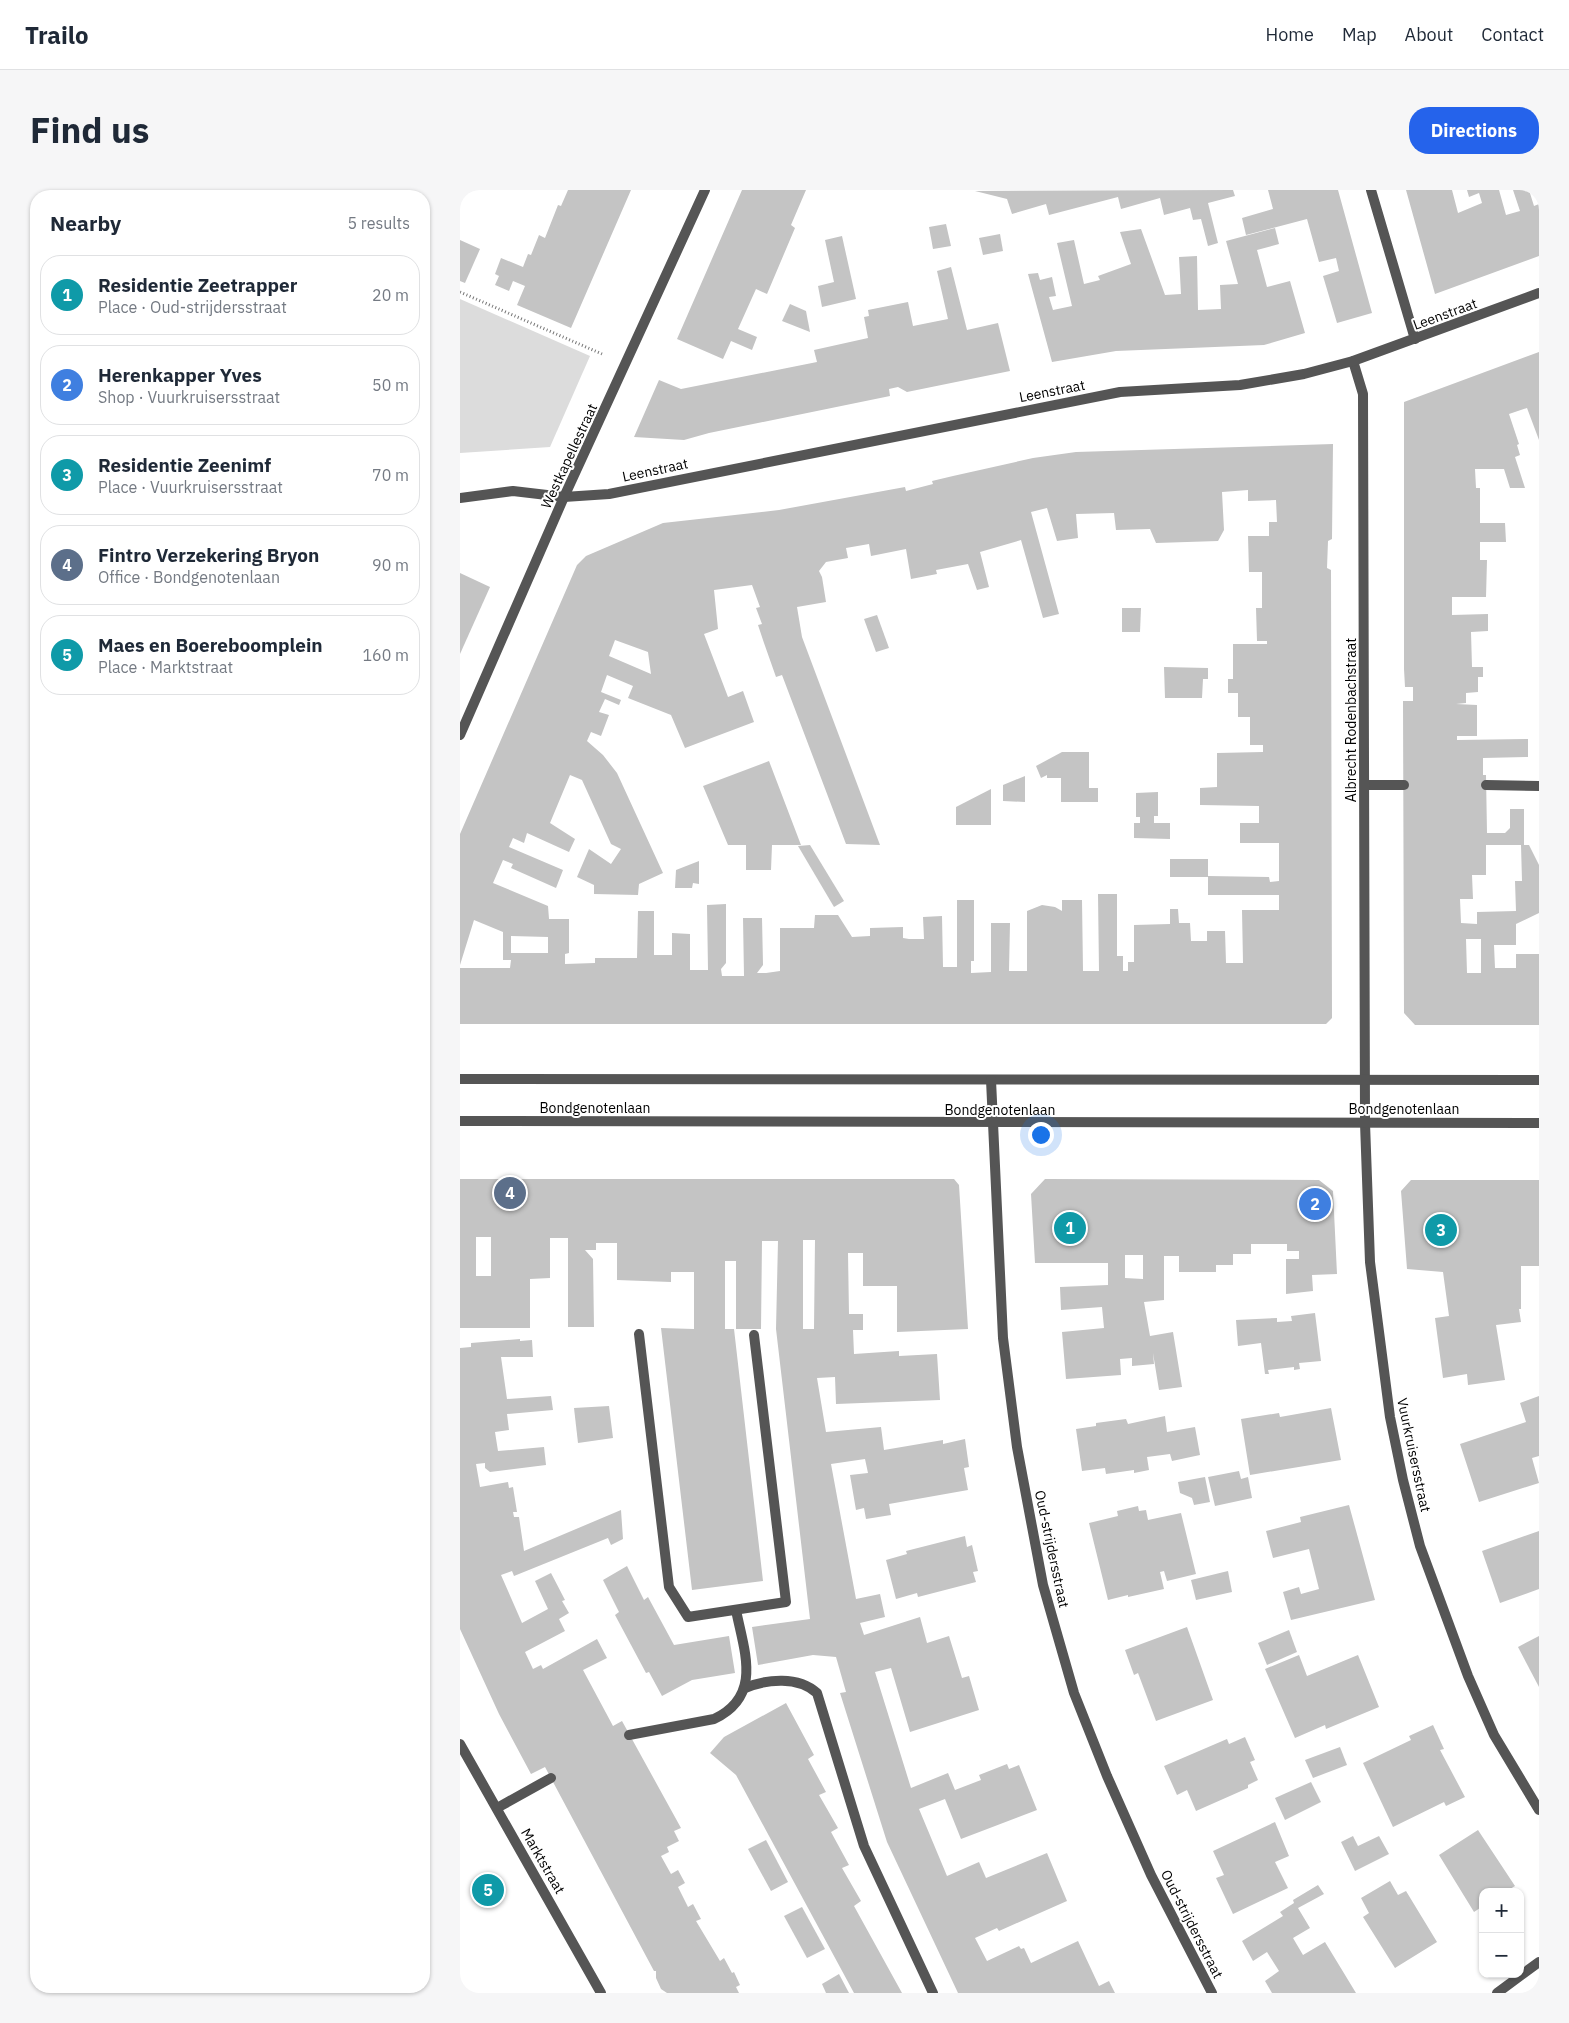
<!DOCTYPE html>
<meta charset="utf-8">
<style>
:root{--surface:#fff;--page:#f6f6f7;--text:#1f2937;--muted:#747a83;--line:#e0e1e3;--accent:#2563eb}
body{margin:0;font-family:"IBM Plex Sans",sans-serif;background:var(--page);color:var(--text)}
.controls{position:absolute;right:15px;bottom:15px;display:grid;overflow:hidden;border-radius:10px;box-shadow:0 1px 4px #0004}
.controls button{width:45px;height:45px;display:grid;place-items:center;padding:0;border:0;border-bottom:1px solid var(--line);background:var(--surface);color:var(--text);font:25px sans-serif}
.you{position:absolute;left:580px;top:944px;width:18px;height:18px;margin:-12px;border:4px solid #fff;border-radius:50%;background:#1a73e8;box-shadow:0 0 0 8px #1a73e833}
.badge{display:grid;place-items:center;width:32px;height:32px;border-radius:50%;background:var(--accent);color:#fff;font-size:16px;font-weight:700}
.pin{position:absolute;translate:-50% -50%;border:2px solid #fff;box-shadow:0 1px 5px #0006}
.list{margin:0;padding:0;list-style:none}
h2{display:flex;justify-content:space-between;align-items:center;height:65px;margin:0;padding:0 20px;font-size:21px}
h2 small{font-size:16px;font-weight:400;color:var(--muted)}
.list li{display:grid;grid-template-columns:32px 1fr auto;gap:15px;align-items:center;box-sizing:border-box;height:80px;margin:0 10px 10px;padding:0 10px;border:1px solid var(--line);border-radius:20px}
.list b{display:block;font-size:19px;white-space:nowrap}
.list p{margin:0;font-size:16px;white-space:nowrap;color:var(--muted)}
.list em{font-size:16px;font-style:normal;color:var(--muted)}
.map{position:relative;flex:none;width:1079px;height:1803px;overflow:hidden;border-radius:20px}
header{display:flex;align-items:center;gap:30px;box-sizing:border-box;height:70px;padding:0 25px;background:var(--surface);border-bottom:1px solid var(--line)}
header strong{font-size:24px}
nav{display:flex;gap:28px;margin-inline-start:auto;font-size:18px}
.intro{display:flex;align-items:center;justify-content:space-between;box-sizing:border-box;height:120px;padding:0 30px}
h1{margin:0;font-size:35px}
.button{padding:12px 22px;border-radius:20px;background:var(--accent);color:#fff;font-size:18px;font-weight:700}
main{display:flex;gap:30px;padding:0 30px}
aside{flex:1;background:var(--surface);border-radius:20px;box-shadow:0 1px 4px #0004}
.map>svg:first-child{display:block}
.green{fill:#dcdcdc}
.building{fill:#c4c4c4;fill-rule:evenodd}
.lines{fill:none;stroke-linecap:round;stroke-linejoin:round}
.path{stroke:#777;stroke-width:3;stroke-dasharray:1 2.5;stroke-linecap:butt}
.service{stroke:#555;stroke-width:10}
.minor{stroke:#555;stroke-width:10}
.tertiary{stroke:#555;stroke-width:10}
.labels{text-anchor:middle;stroke-width:4;stroke-linejoin:round;paint-order:stroke}
.street-label{font-size:14px;fill:#000;stroke:#fff}
</style>
<header>
<strong>Trailo</strong>
<nav><a>Home</a><a>Map</a><a>About</a><a>Contact</a></nav>
</header>
<div class="intro"><h1>Find us</h1><a class="button">Directions</a></div>
<main>
<aside>
<h2>Nearby<small>5 results</small></h2>
<ul class="list">
<li><span class="badge" style="background:#0f9aa8">1</span><div><b>Residentie Zeetrapper</b><p>Place · Oud-strijdersstraat</p></div><em>20 m</em></li>
<li><span class="badge" style="background:#3f7fe0">2</span><div><b>Herenkapper Yves</b><p>Shop · Vuurkruisersstraat</p></div><em>50 m</em></li>
<li><span class="badge" style="background:#0f9aa8">3</span><div><b>Residentie Zeenimf</b><p>Place · Vuurkruisersstraat</p></div><em>70 m</em></li>
<li><span class="badge" style="background:#5c6f8a">4</span><div><b>Fintro Verzekering Bryon</b><p>Office · Bondgenotenlaan</p></div><em>90 m</em></li>
<li><span class="badge" style="background:#0f9aa8">5</span><div><b>Maes en Boereboomplein</b><p>Place · Marktstraat</p></div><em>160 m</em></li>
</ul>
</aside>
<div class="map">
<svg width="1079" height="1803" viewBox="0 0 1079 1803">
<rect width="100%" height="100%" fill="#fff"/>
<polygon class="green" points="0,109 130,166 90,257 0,263"/>
<g class="building">
<polygon points="108,0 171,0 111,138 57,115 65,96 53,91 49,101 35,95 39,86 35,84 41,68 63,77 68,64 71,65 79,45 85,48 98,15 101,16"/>
<polygon points="282,0 346,0 331,35 335,38 307,104 296,99 278,139 297,147 292,160 271,151 263,169 217,149"/>
<polygon points="773,0 775,6 748,13 758,53 748,56 741,29 733,30 730,18 704,25 700,8 661,19 658,7 589,25 586,14 552,24 547,9 515,1"/>
<polygon points="808,0 878,0 912,123 877,133 863,86 879,81 876,68 859,72 847,29 786,45 782,28 813,19"/>
<polygon points="946,0 992,0 998,23 1022,13 1019,3 1009,7 1007,0 1039,0 1046,25 1060,21 1053,0 1069,0 1074,16 1079,14 1079,66 975,104"/>
<polygon points="486,34 491,56 473,59 469,37"/>
<polygon points="815,38 819,54 797,60 807,97 830,91 845,143 804,155 656,161 592,172 568,84 578,83 580,90 592,87 596,106 589,107 593,120 612,116 597,53 614,50 624,94 640,90 638,86 671,74 660,42 681,39 705,105 721,104 719,67 737,66 738,120 761,119 760,95 778,94 766,51"/>
<polygon points="540,44 543,61 523,65 519,48"/>
<polygon points="382,46 396,109 362,117 358,96 374,92 365,50"/>
<polygon points="0,50 20,59 5,93 0,91"/>
<polygon points="491,77 507,140 538,133 550,181 447,202 438,197 429,199 430,206 249,243 224,250 174,247 199,190 221,199 357,172 354,160 408,148 404,127 409,126 408,120 448,112 453,136 488,129 477,81"/>
<polygon points="330,114 346,121 350,142 322,131"/>
<path d="M 1079,162 L 1079,250 L 1067,218 L 1049,224 L 1059,254 L 1057,255 L 1060,265 L 1055,267 L 1065,298 L 1050,298 L 1044,279 L 1015,279 L 1016,298 L 1020,298 L 1020,333 L 1045,333 L 1046,352 L 1020,352 L 1020,370 L 1027,370 L 1026,407 L 992,407 L 992,425 L 1028,424 L 1028,441 L 1011,442 L 1012,477 L 1023,477 L 1023,487 L 1018,487 L 1018,502 L 1006,503 L 1006,513 L 996,514 L 1017,515 L 1017,546 L 997,546 L 997,550 L 1068,549 L 1068,567 L 1023,568 L 1023,585 L 1026,585 L 1027,643 L 1045,643 L 1050,638 L 1050,619 L 1064,619 L 1064,655 L 1069,655 L 1079,675 L 1079,723 L 1056,734 L 1056,755 L 1034,755 L 1035,778 L 1056,778 L 1056,764 L 1079,764 L 1079,835 L 955,835 L 944,823 L 943,511 L 953,511 L 953,497 L 945,497 L 944,479 L 944,212 ZM 1026,655 L 1061,655 L 1062,691 L 1055,691 L 1056,721 L 1017,722 L 1017,734 L 1001,733 L 1000,709 L 1013,709 L 1012,685 L 1026,685 ZM 1006,749 L 1021,749 L 1021,783 L 1007,783 Z"/>
<path d="M 873,254 L 872,349 L 868,351 L 867,378 L 871,380 L 872,828 L 866,834 L 0,834 L 0,778 L 50,778 L 51,770 L 43,770 L 43,742 L 14,730 L 0,775 L 0,644 L 117,375 L 126,366 L 203,333 L 319,320 L 445,297 L 446,301 L 473,294 L 472,291 L 493,286 L 573,268 L 616,262 ZM 788,300 L 788,311 L 816,310 L 817,332 L 809,332 L 809,346 L 788,346 L 789,382 L 802,382 L 802,418 L 796,418 L 797,451 L 807,451 L 807,454 L 773,454 L 773,489 L 768,489 L 768,503 L 778,503 L 778,527 L 790,527 L 790,555 L 803,555 L 803,562 L 757,563 L 757,597 L 740,598 L 740,615 L 799,616 L 799,633 L 780,633 L 780,653 L 819,653 L 819,691 L 810,692 L 809,687 L 748,686 L 748,669 L 710,669 L 710,687 L 748,687 L 748,705 L 819,705 L 819,720 L 782,720 L 783,773 L 766,773 L 765,741 L 747,741 L 747,751 L 731,751 L 730,733 L 719,733 L 718,719 L 710,719 L 710,734 L 674,735 L 674,772 L 668,772 L 668,781 L 663,781 L 663,766 L 657,766 L 657,704 L 638,704 L 639,781 L 623,781 L 622,710 L 602,710 L 602,721 L 595,717 L 582,715 L 567,721 L 567,781 L 549,781 L 550,733 L 531,733 L 531,782 L 511,783 L 511,771 L 514,771 L 514,710 L 497,710 L 497,777 L 483,777 L 482,726 L 463,727 L 464,749 L 449,749 L 443,748 L 443,737 L 410,738 L 410,746 L 392,747 L 378,725 L 355,725 L 354,738 L 320,738 L 320,781 L 306,783 L 297,783 L 303,775 L 302,728 L 283,728 L 284,786 L 262,786 L 261,779 L 266,773 L 266,714 L 247,715 L 248,780 L 230,780 L 230,744 L 212,743 L 212,765 L 194,765 L 194,721 L 178,721 L 177,768 L 135,768 L 135,773 L 105,774 L 105,764 L 109,763 L 109,729 L 89,729 L 88,716 L 33,693 L 43,670 L 53,674 L 51,678 L 96,698 L 103,680 L 49,657 L 53,648 L 64,653 L 67,643 L 109,662 L 115,649 L 90,633 L 110,585 L 122,590 L 151,654 L 161,659 L 151,674 L 129,659 L 117,687 L 134,695 L 134,704 L 178,705 L 179,694 L 203,683 L 157,583 L 143,565 L 127,551 L 131,542 L 141,546 L 149,525 L 139,522 L 145,509 L 159,515 L 161,510 L 141,502 L 147,485 L 173,496 L 168,508 L 211,525 L 225,558 L 294,532 L 283,501 L 268,507 L 244,444 L 258,439 L 254,400 L 292,395 L 300,417 L 296,418 L 302,434 L 298,435 L 304,453 L 316,487 L 322,485 L 386,654 L 420,655 L 342,447 L 337,417 L 366,412 L 362,387 L 359,381 L 366,372 L 388,368 L 386,358 L 409,354 L 411,366 L 446,359 L 451,389 L 477,384 L 476,380 L 508,374 L 517,400 L 529,397 L 520,362 L 561,350 L 583,428 L 599,424 L 571,322 L 587,318 L 597,351 L 618,348 L 616,324 L 654,323 L 656,340 L 690,339 L 696,353 L 758,351 L 764,340 L 762,302 ZM 155,450 L 188,462 L 191,484 L 149,466 ZM 51,746 L 88,747 L 88,763 L 51,763 Z"/>
<polygon points="0,383 30,397 0,464"/>
<polygon points="662,418 681,418 680,442 662,442"/>
<polygon points="417,425 429,458 416,462 404,429"/>
<polygon points="704,477 748,478 748,489 743,489 742,508 705,508"/>
<polygon points="602,562 629,562 629,598 638,598 638,612 601,612 601,588 587,588 587,585 581,588 576,576"/>
<polygon points="309,571 341,655 312,655 311,680 286,680 286,655 268,655 243,596"/>
<polygon points="565,586 565,612 543,611 543,595"/>
<polygon points="531,599 531,635 496,635 496,617"/>
<polygon points="698,602 698,626 694,626 694,633 710,633 710,649 674,648 674,633 680,633 680,627 676,627 676,603"/>
<polygon points="350,655 384,711 374,717 338,656"/>
<polygon points="239,671 239,694 233,693 232,698 215,698 216,680"/>
<path d="M 0,989 L 494,989 L 499,995 L 508,1139 L 437,1142 L 437,1096 L 403,1096 L 403,1063 L 388,1063 L 389,1124 L 403,1124 L 403,1140 L 393,1140 L 394,1164 L 439,1161 L 439,1166 L 477,1164 L 480,1210 L 376,1214 L 375,1187 L 357,1188 L 366,1242 L 421,1237 L 424,1260 L 483,1250 L 483,1254 L 505,1249 L 509,1277 L 504,1278 L 508,1300 L 429,1314 L 431,1325 L 406,1329 L 404,1318 L 396,1320 L 390,1285 L 408,1283 L 405,1269 L 371,1274 L 396,1409 L 420,1404 L 425,1427 L 400,1433 L 404,1445 L 460,1427 L 467,1453 L 489,1446 L 502,1488 L 509,1486 L 519,1520 L 450,1542 L 431,1478 L 415,1482 L 451,1598 L 488,1583 L 495,1600 L 521,1590 L 519,1585 L 547,1574 L 549,1579 L 559,1575 L 577,1620 L 501,1649 L 485,1609 L 459,1619 L 487,1686 L 519,1672 L 526,1688 L 587,1663 L 607,1711 L 539,1741 L 537,1738 L 515,1748 L 527,1771 L 559,1756 L 561,1759 L 564,1758 L 571,1773 L 618,1751 L 639,1796 L 649,1791 L 655,1803 L 498,1803 L 427,1652 L 380,1503 L 386,1502 L 376,1467 L 353,1465 L 298,1475 L 292,1437 L 350,1429 L 316,1139 L 318,1051 L 302,1051 L 301,1139 L 276,1139 L 276,1071 L 265,1071 L 265,1139 L 274,1139 L 303,1391 L 232,1400 L 201,1138 L 234,1139 L 234,1082 L 211,1082 L 211,1092 L 157,1090 L 157,1053 L 136,1053 L 136,1060 L 125,1060 L 133,1069 L 134,1137 L 108,1137 L 108,1048 L 90,1048 L 90,1088 L 70,1089 L 70,1138 L 0,1138 ZM 16,1047 L 31,1047 L 31,1086 L 16,1086 ZM 343,1050 L 355,1050 L 354,1139 L 343,1139 Z"/>
<path d="M 585,989 L 859,990 L 873,1001 L 877,1084 L 852,1085 L 853,1101 L 826,1104 L 826,1069 L 839,1069 L 839,1061 L 827,1061 L 827,1054 L 791,1054 L 791,1064 L 773,1064 L 773,1075 L 756,1075 L 756,1082 L 719,1082 L 719,1066 L 704,1066 L 704,1110 L 684,1112 L 690,1146 L 713,1142 L 722,1197 L 699,1200 L 693,1163 L 694,1174 L 672,1176 L 672,1168 L 660,1169 L 661,1185 L 606,1189 L 602,1142 L 644,1138 L 642,1117 L 601,1120 L 600,1097 L 648,1095 L 648,1073 L 575,1073 L 571,1004 ZM 665,1065 L 683,1065 L 683,1089 L 665,1088 Z"/>
<polygon points="951,990 1079,990 1079,1076 1061,1076 1061,1119 1059,1119 1061,1132 1036,1135 1045,1190 1008,1195 1007,1184 983,1188 975,1128 989,1126 983,1082 947,1079 941,1001"/>
<polygon points="855,1123 861,1171 839,1173 840,1179 834,1180 834,1177 808,1180 809,1184 805,1184 801,1153 778,1156 776,1130 817,1128 817,1132 832,1131 831,1126"/>
<polygon points="60,1149 60,1151 72,1150 73,1167 41,1167 47,1209 91,1206 93,1220 47,1224 49,1240 35,1242 38,1261 84,1257 86,1275 30,1282 25,1278 25,1273 16,1274 20,1297 48,1292 49,1298 53,1297 57,1322 53,1322 54,1327 59,1327 64,1361 161,1320 163,1349 151,1355 148,1348 54,1386 52,1381 41,1385 62,1433 88,1419 75,1391 91,1383 105,1410 102,1411 109,1423 99,1429 105,1441 65,1462 73,1479 81,1475 83,1479 137,1449 147,1468 123,1480 153,1536 162,1531 221,1638 214,1641 219,1651 207,1657 209,1662 201,1666 211,1684 218,1680 225,1693 218,1697 228,1717 233,1714 241,1729 236,1731 260,1771 264,1768 272,1783 274,1782 280,1795 276,1797 279,1803 207,1803 201,1799 196,1788 196,1781 194,1781 85,1577 71,1584 39,1524 0,1439 0,1158 11,1157 11,1153"/>
<polygon points="1079,1206 1079,1266 1072,1268 1079,1293 1019,1312 1000,1254 1066,1232 1060,1213"/>
<polygon points="149,1216 153,1248 118,1253 114,1218"/>
<polygon points="871,1218 881,1270 790,1285 781,1229 819,1223 820,1227"/>
<polygon points="705,1226 707,1242 735,1237 740,1265 712,1271 710,1264 687,1267 689,1280 674,1283 674,1280 646,1284 645,1278 622,1281 616,1239 636,1236 636,1233 666,1229 668,1234"/>
<polygon points="779,1281 781,1289 788,1287 792,1308 755,1316 748,1287"/>
<polygon points="745,1287 750,1312 734,1315 732,1308 720,1303 718,1292"/>
<polygon points="889,1315 915,1410 831,1430 823,1402 839,1397 841,1404 859,1399 849,1359 813,1368 806,1341 841,1332 840,1327"/>
<polygon points="678,1316 679,1321 686,1320 688,1330 721,1323 736,1384 707,1391 704,1381 700,1382 704,1399 668,1407 668,1405 648,1410 629,1333 658,1326 657,1321"/>
<polygon points="1079,1341 1079,1399 1040,1413 1022,1361"/>
<polygon points="505,1346 507,1357 512,1355 518,1381 513,1382 516,1392 458,1407 457,1403 436,1409 426,1370 447,1364 446,1361"/>
<polygon points="167,1376 184,1410 188,1407 214,1455 269,1446 275,1483 232,1490 202,1506 189,1482 186,1483 155,1425 159,1422 143,1390"/>
<polygon points="768,1381 772,1402 736,1410 731,1390"/>
<polygon points="727,1437 753,1510 696,1531 678,1483 674,1485 665,1460"/>
<polygon points="829,1440 837,1462 807,1475 798,1453"/>
<polygon points="1079,1446 1079,1497 1058,1457"/>
<polygon points="839,1465 847,1486 898,1465 919,1517 866,1539 865,1535 835,1548 805,1479"/>
<polygon points="326,1513 354,1565 348,1569 366,1602 359,1605 378,1638 371,1642 389,1675 382,1678 401,1711 394,1716 442,1803 394,1803 276,1585 250,1563 264,1547"/>
<polygon points="973,1535 984,1559 980,1560 1005,1607 986,1616 984,1612 933,1637 903,1573 951,1550 949,1546"/>
<polygon points="785,1547 795,1570 790,1572 798,1590 788,1595 788,1598 736,1621 727,1600 717,1605 704,1576 767,1549 769,1554"/>
<polygon points="880,1557 887,1575 853,1588 845,1570"/>
<polygon points="851,1592 861,1612 825,1630 815,1608"/>
<polygon points="815,1632 829,1666 815,1672 828,1698 773,1724 756,1688 764,1685 753,1661"/>
<polygon points="1018,1640 1055,1696 1045,1702 1023,1702 1023,1716 1014,1722 979,1665"/>
<polygon points="893,1646 898,1656 919,1646 929,1664 895,1681 881,1652"/>
<polygon points="306,1650 328,1692 311,1701 288,1659"/>
<polygon points="930,1691 938,1705 946,1701 977,1752 935,1778 903,1727 909,1723 901,1708"/>
<polygon points="858,1695 864,1704 838,1718 850,1738 833,1748 843,1765 865,1752 896,1803 812,1803 805,1791 819,1781 807,1762 793,1771 782,1751 823,1726 820,1722 834,1713 833,1710"/>
<polygon points="342,1717 365,1759 347,1768 324,1726"/>
<polygon points="379,1784 389,1803 366,1803 362,1794"/>
</g>
<g class="lines">
<polyline class="path" points="0,102 142,164"/>
<g class="service">
<polyline points="905,595 944,595"/>
<polyline points="1026,595 1079,596"/>
<polyline points="179,1144 209,1397 228,1427 326,1412 294,1145"/>
<path d="M 285,1498 C 307,1489 338,1486 357,1503 L 404,1656 L 473,1803"/>
<path d="M 169,1545 L 254,1529 C 303,1506 284,1461 276,1420"/>
<polyline points="37,1618 91,1588"/>
</g>
<g class="minor">
<polyline points="911,0 955,149"/>
<polyline points="893,171 903,204 905,933 910,1072 930,1227 943,1290 960,1356 1008,1486 1034,1545 1079,1620"/>
<polyline points="0,308 53,301 104,307 149,304 660,202 780,195 844,184 893,171 1079,103"/>
<polyline points="0,889 1079,890"/>
<polyline points="531,890 543,1148 557,1257 583,1395 614,1503 647,1586 691,1685 752,1803"/>
<polyline points="0,931 1079,933"/>
<polyline points="0,1554 141,1803"/>
<polyline points="1037,1803 1079,1772"/>
</g>
<polyline class="tertiary" points="0,545 104,307 245,0"/>
</g>
<g class="labels">
<g class="street-label">
<text transform="translate(985 124) rotate(-20)" y="5">Leenstraat</text>
<text transform="translate(592 201) rotate(-11)" y="5">Leenstraat</text>
<text transform="translate(109 266) rotate(-65)" y="5">Westkapellestraat</text>
<text transform="translate(195 280) rotate(-12)" y="5">Leenstraat</text>
<text transform="translate(891 530) rotate(-90)" y="5">Albrecht Rodenbachstraat</text>
<text x="135" y="923">Bondgenotenlaan</text>
<text x="944" y="924">Bondgenotenlaan</text>
<text x="540" y="925">Bondgenotenlaan</text>
<text transform="translate(954 1265) rotate(78)" y="5">Vuurkruisersstraat</text>
<text transform="translate(592 1359) rotate(78)" y="5">Oud-strijdersstraat</text>
<text transform="translate(83 1671) rotate(60)" y="5">Marktstraat</text>
<text transform="translate(732 1734) rotate(63)" y="5">Oud-strijdersstraat</text>
</g>
</g>
</svg>
<div class="controls">
<button>+</button>
<button>−</button>
</div>
<div class="you"></div>
<div class="pin badge" style="left:610px;top:1038px;background:#0f9aa8">1</div>
<div class="pin badge" style="left:855px;top:1014px;background:#3f7fe0">2</div>
<div class="pin badge" style="left:981px;top:1040px;background:#0f9aa8">3</div>
<div class="pin badge" style="left:50px;top:1003px;background:#5c6f8a">4</div>
<div class="pin badge" style="left:28px;top:1700px;background:#0f9aa8">5</div>
</div>
</main>
